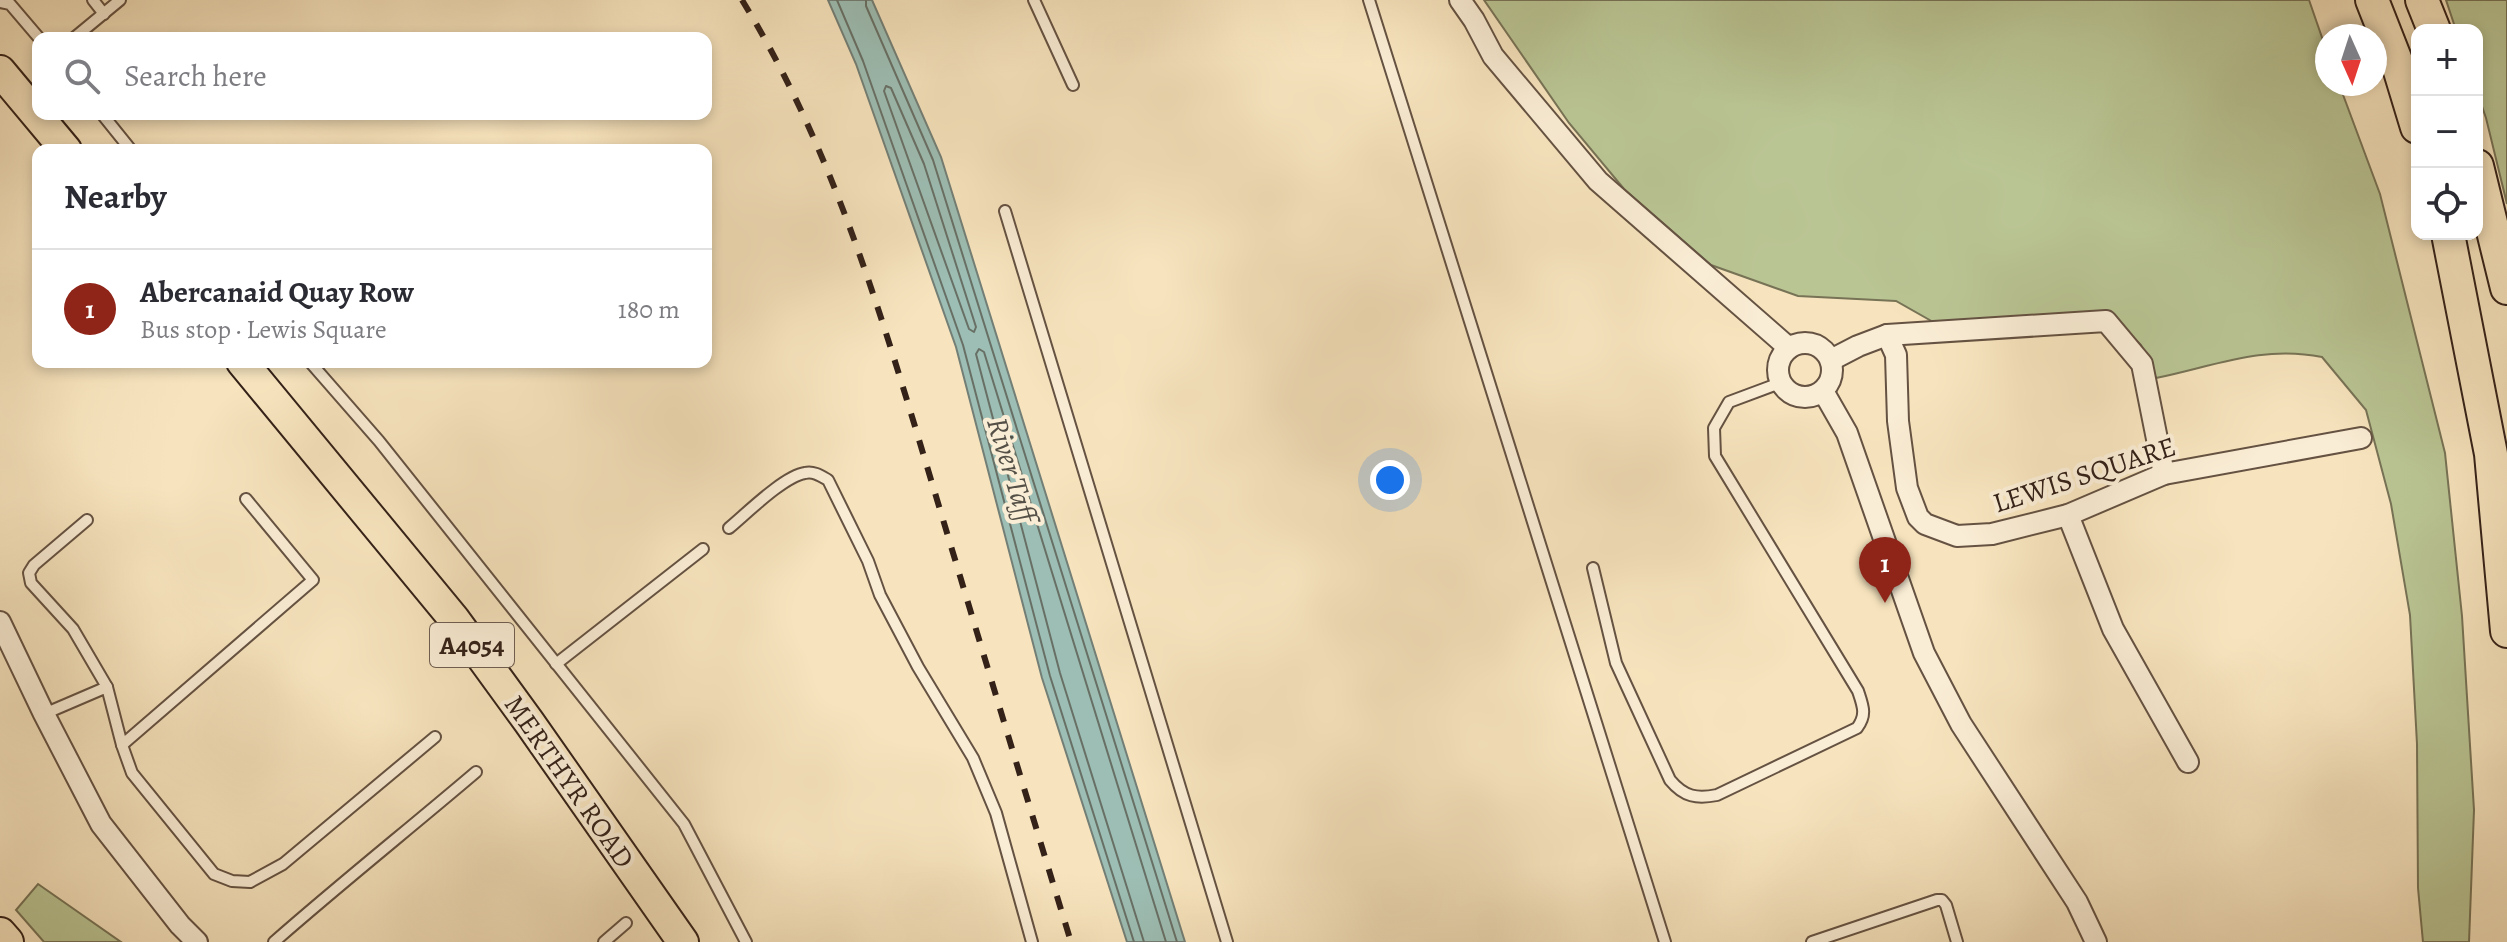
<!DOCTYPE html>
<meta charset="utf-8">
<style>
:root{--surface:#fff;--page:#f2f2f3;--text:#2b2b33;--muted:#7c7c81;--line:#e1e1e2;--accent:#8f2418}
body{margin:0;font-family:Alegreya,serif;background:var(--page);color:var(--text)}
.controls{position:absolute;right:24px;top:24px;display:grid;overflow:hidden;border-radius:16px;box-shadow:0 4px 12px #0003}
.controls button{width:72px;height:72px;display:grid;place-items:center;padding:0;border:0;border-bottom:2px solid var(--line);background:var(--surface);color:var(--text);font:40px sans-serif}
.compass{position:absolute;left:2315px;top:24px;width:72px;height:72px;border-radius:50%;background:var(--surface);box-shadow:0 4px 12px #0003;rotate:177deg}
.you{position:absolute;left:1390px;top:480px;width:28px;height:28px;margin:-20px;border:6px solid #fff;border-radius:50%;background:#1a73e8;box-shadow:0 0 0 12px #1a73e833}
.badge{display:grid;place-items:center;width:52px;height:52px;border-radius:50%;background:var(--accent);color:#fff;font-size:26px;font-weight:700}
.pin{position:absolute;translate:-50% -66px;filter:drop-shadow(0 2px 4px #0008)}
.pin::after{content:'';position:absolute;top:42px;width:28px;height:24px;background:inherit;clip-path:polygon(0 0,100% 0,50% 100%)}
.list{margin:0;padding:0;list-style:none}
h2{display:flex;justify-content:space-between;align-items:center;height:104px;margin:0;padding:0 32px;font-size:34px}
h2 small{font-size:26px;font-weight:400;color:var(--muted)}
.list li{display:grid;grid-template-columns:52px 1fr auto;gap:24px;align-items:center;box-sizing:border-box;height:120px;padding:0 32px;border-top:2px solid var(--line)}
.list b{display:block;font-size:30px;white-space:nowrap}
.list p{margin:0;font-size:26px;white-space:nowrap;color:var(--muted)}
.list em{font-size:26px;font-style:normal;color:var(--muted)}
.icon{flex:none;width:44px;height:44px;fill:none;stroke:currentColor;stroke-width:2;stroke-linecap:round;stroke-linejoin:round}
.map{position:relative;flex:none;width:2507px;height:942px;overflow:hidden}
.search{position:absolute;background:var(--surface);box-shadow:0 4px 12px #0003;left:32px;top:32px;width:680px;height:88px;display:flex;align-items:center;gap:20px;box-sizing:border-box;padding:0 28px;border-radius:16px;color:var(--muted);font-size:30px}
.panel{position:absolute;background:var(--surface);box-shadow:0 4px 12px #0003;left:32px;top:144px;width:680px;height:224px;border-radius:16px}
.map>svg:first-child{display:block}
.green{fill:#bac594;stroke:#777356;stroke-width:2}
.water{fill:#9dbeb4;stroke:#737f76;stroke-width:2}
.lines{fill:none;stroke-linecap:round;stroke-linejoin:round}
.shore{stroke:#687066;stroke-width:2}
.service-casing{stroke:#655242;stroke-width:14}
.minor-casing{stroke:#655242;stroke-width:24}
.primary-casing{stroke:#342118;stroke-width:34}
.trunk-casing{stroke:#342118;stroke-width:36}
.service{stroke:#faedd5;stroke-width:10}
.minor{stroke:#faedd5;stroke-width:20}
.primary{stroke:#f7e4be;stroke-width:30}
.trunk{stroke:#f7e4be;stroke-width:32}
.rail{stroke:#342118;stroke-width:6;stroke-dasharray:14 14;stroke-linecap:butt}
.labels{text-anchor:middle;stroke-width:8;stroke-linejoin:round;paint-order:stroke}
.shield{fill:#faedd5;stroke:#6f5e51;stroke-width:2}
.shield-label{font-size:26px;font-weight:bold;fill:#342118}
.street-label{font-size:28px;fill:#342118;stroke:#faedd5}
.water-label{font-size:30px;font-style:italic;fill:#545047;stroke:#faedd5}
</style>
<div class="map">
<svg width="2507" height="942" viewBox="0 0 2507 942">
<rect width="100%" height="100%" fill="#f7e4be"/>
<filter id="stains"><feTurbulence type="fractalNoise" baseFrequency=".0025" numOctaves="4"/><feColorMatrix values="0 0 0 0 .2 0 0 0 0 .09 0 0 0 0 .02 0 0 0 .5 -.17"/></filter>
<radialGradient id="worn" r=".72"><stop offset=".6" stop-color="#630" stop-opacity="0"/><stop offset="1" stop-color="#630" stop-opacity=".3"/></radialGradient>
<g class="green">
<path d="M 1484,0 L 2309,0 L 2327,52 L 2327,84 L 2339,84 L 2380,194 L 2445,453 L 2462,616 L 2474,810 L 2469,942 L 2423,942 L 2418,888 L 2417,744 L 2410,615 L 2391,504 L 2366,410 L 2322,357 C 2261,345 2215,366 2156,378 L 2141,345 L 2108,313 L 1935,323 L 1896,301 L 1798,296 L 1711,265 L 1624,189 L 1569,123 Z"/>
<polygon points="2446,0 2507,0 2507,204 2486,118 2477,92 2477,30 2456,30"/>
<polygon points="38,884 121,942 44,942 16,910"/>
</g>
<polygon class="water" points="828,0 872,0 941,157 1185,942 1127,942 1042,678 956,347 856,64"/>
<g class="lines">
<g class="shore">
<polyline points="837,0 863,61 963,345 1050,676 1134,942"/>
<polyline points="866,0 866,6 933,160 1177,942"/>
<polygon points="886,86 891,88 924,164 976,327 974,332 969,329 884,91"/>
<polyline points="1144,942 1060,673 976,354 979,349 984,352 1166,942"/>
</g>
<defs>
<g id="service">
<polyline points="93,0 104,14"/>
<polyline points="1034,0 1073,85"/>
<polyline points="1369,0 1665,942"/>
<polyline points="0,2 10,4 39,38"/>
<polyline points="74,38 120,0"/>
<polyline points="102,114 131,150"/>
<polyline points="1005,211 1227,942"/>
<polyline points="310,362 379,441 684,824 746,942"/>
<polyline points="87,520 34,565 29,573 31,583 73,629 107,687"/>
<path d="M 729,528 C 746,514 784,476 805,473 C 814,471 821,476 828,480 L 868,561 L 880,595 L 918,667 L 973,758 L 996,813 L 1032,942"/>
<path d="M 1593,568 L 1616,663 L 1670,780 C 1684,797 1697,799 1717,795 L 1857,728 C 1867,715 1863,706 1858,691 L 1715,456 L 1714,428 L 1729,402 L 1780,383"/>
<polyline points="556,664 703,549"/>
<polyline points="44,714 107,687 122,745 132,773 214,874 232,881 250,882 283,864 435,737"/>
<polyline points="122,745 313,580 246,499"/>
<path d="M 274,942 C 340,884 409,829 476,772"/>
<polyline points="604,942 626,923"/>
<polyline points="1812,942 1937,900 1942,900 1946,905 1957,942"/>
</g>
<g id="minor">
<polyline points="1460,0 1474,20 1493,56 1598,181 1789,348"/>
<polyline points="1887,335 1896,355 1898,421 1907,488 1918,517 1925,524 1957,536 1992,534 2068,515 2164,474 2361,438"/>
<circle cx="1805" cy="370" r="27"/>
<polyline points="1831,360 1858,346 1887,335 2106,321 2142,364 2164,474"/>
<polyline points="1823,391 1847,433 1924,653 1961,724 2077,902 2096,942"/>
<polyline points="2068,515 2113,629 2188,762"/>
<polyline points="0,622 44,714 101,824 180,925 197,942"/>
</g>
<g id="primary">
<polyline points="0,71 66,150"/>
<polyline points="242,362 454,619 529,722 683,942"/>
</g>
<g id="trunk">
<polyline points="2372,0 2400,71 2417,127"/>
<polyline points="2422,0 2434,30"/>
<polyline points="2477,166 2507,288"/>
<polyline points="2448,234 2491,454 2507,631"/>
<polyline points="0,934 7,942"/>
</g>
</defs>
<use href="#service" class="service-casing"/>
<use href="#minor" class="minor-casing"/>
<use href="#primary" class="primary-casing"/>
<use href="#trunk" class="trunk-casing"/>
<use href="#service" class="service"/>
<use href="#minor" class="minor"/>
<use href="#primary" class="primary"/>
<use href="#trunk" class="trunk"/>
<path class="rail" d="M 742,0 C 833,148 882,317 932,483 C 978,636 1024,789 1071,942"/>
</g>
<g class="labels">
<rect class="shield" x="430" y="623" width="84" height="44" rx="6"/>
<g class="shield-label">
<text x="472" y="654">A4054</text>
</g>
<g class="street-label">
<text transform="translate(2084 474) rotate(-18)" y="10">LEWIS SQUARE</text>
<text transform="translate(570 781) rotate(55)" y="10">MERTHYR ROAD</text>
</g>
<g class="water-label">
<text transform="translate(1012 469) rotate(73)" y="10">River Taff</text>
</g>
</g>
<rect width="100%" height="100%" filter="url(#stains)"/>
<rect width="100%" height="100%" fill="url(#worn)"/>
</svg>
<div class="controls">
<button>+</button>
<button>−</button>
<button><svg class="icon" aria-label="locate" viewBox="0 0 24 24"><circle cx="12" cy="12" r="6"/><path d="M12 2v4M12 18v4M2 12h4M18 12h4"/></svg></button>
</div>
<svg class="compass" viewBox="-18 -18 36 36"><path d="M0-13l5 13h-10z" fill="#e53935"/><path d="M0 13l5-13h-10z" fill="#7c7c81"/></svg>
<div class="you"></div>
<div class="pin badge" style="left:1885px;top:603px">1</div>
<div class="search"><svg class="icon" aria-label="search" viewBox="0 0 24 24"><circle cx="10" cy="10" r="6"/><path d="M15 15l6 6"/></svg>Search here</div>
<section class="panel">
<h2>Nearby<small></small></h2>
<ul class="list">
<li><span class="badge">1</span><div><b>Abercanaid Quay Row</b><p>Bus stop · Lewis Square</p></div><em>180 m</em></li>
</ul>
</section>
</div>
